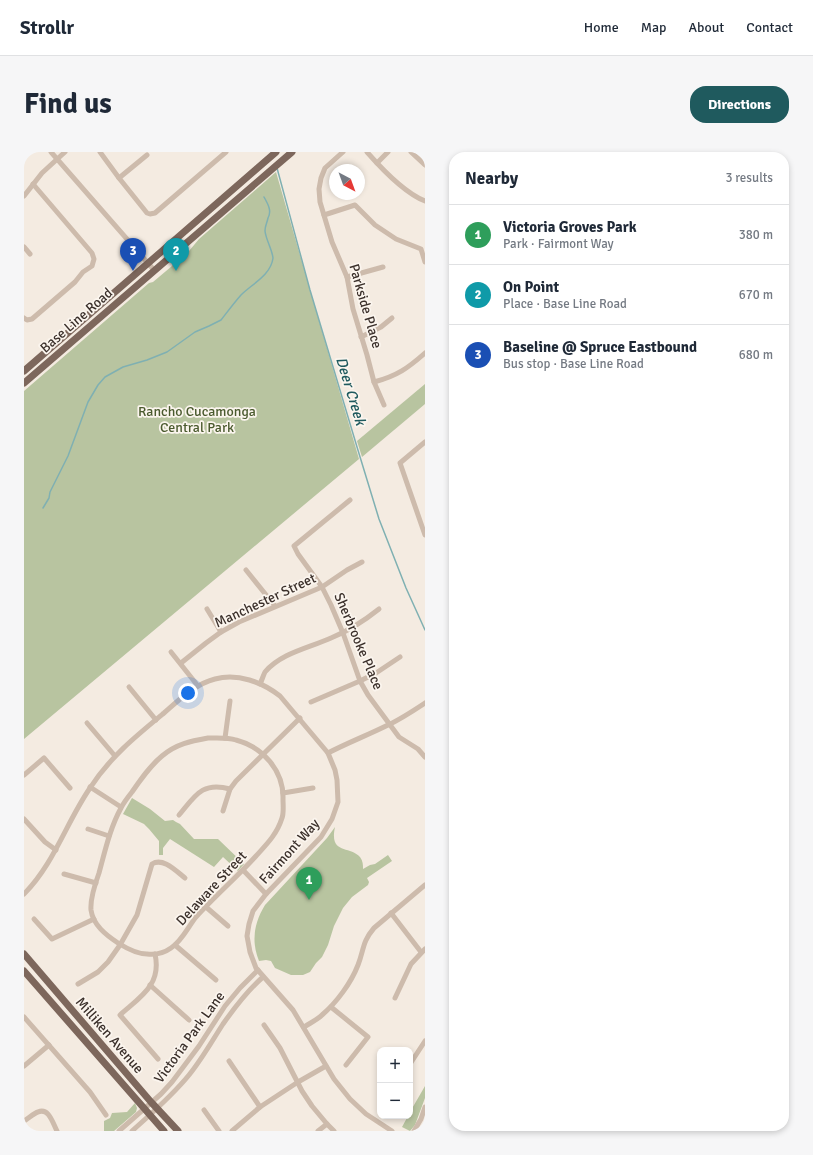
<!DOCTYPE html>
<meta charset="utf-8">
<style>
:root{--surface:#fff;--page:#f6f6f7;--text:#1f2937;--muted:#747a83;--line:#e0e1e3;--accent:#1f5a5e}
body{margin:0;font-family:Signika,sans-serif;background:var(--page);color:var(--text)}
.controls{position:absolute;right:12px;bottom:12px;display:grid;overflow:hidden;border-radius:8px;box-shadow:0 2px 6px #0003}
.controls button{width:36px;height:36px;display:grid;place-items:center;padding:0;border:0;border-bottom:1px solid var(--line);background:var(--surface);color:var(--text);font:20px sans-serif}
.compass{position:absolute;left:305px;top:12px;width:36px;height:36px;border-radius:50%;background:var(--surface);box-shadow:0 2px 6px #0003;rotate:139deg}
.you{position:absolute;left:164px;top:541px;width:14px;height:14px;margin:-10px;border:3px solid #fff;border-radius:50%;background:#1a73e8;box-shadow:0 0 0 6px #1a73e833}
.badge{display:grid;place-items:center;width:26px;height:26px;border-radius:50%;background:var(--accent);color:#fff;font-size:13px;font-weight:700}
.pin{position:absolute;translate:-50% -33px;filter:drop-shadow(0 1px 2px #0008)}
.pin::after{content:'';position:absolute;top:21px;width:14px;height:12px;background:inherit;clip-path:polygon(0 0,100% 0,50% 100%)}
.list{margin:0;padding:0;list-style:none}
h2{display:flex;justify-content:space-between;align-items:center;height:52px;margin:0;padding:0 16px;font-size:17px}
h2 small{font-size:13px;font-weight:400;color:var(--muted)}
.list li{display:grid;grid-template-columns:26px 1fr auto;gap:12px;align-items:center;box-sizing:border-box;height:60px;padding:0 16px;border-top:1px solid var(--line)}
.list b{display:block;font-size:15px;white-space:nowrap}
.list p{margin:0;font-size:13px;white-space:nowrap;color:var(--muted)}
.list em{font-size:13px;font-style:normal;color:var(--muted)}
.map{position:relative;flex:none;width:401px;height:979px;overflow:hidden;border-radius:16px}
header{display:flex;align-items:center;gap:24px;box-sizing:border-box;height:56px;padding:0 20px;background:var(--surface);border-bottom:1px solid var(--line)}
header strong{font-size:19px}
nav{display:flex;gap:22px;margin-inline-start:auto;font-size:14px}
.intro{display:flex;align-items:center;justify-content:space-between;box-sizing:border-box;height:96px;padding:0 24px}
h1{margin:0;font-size:28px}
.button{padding:10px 18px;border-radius:16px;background:var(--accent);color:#fff;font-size:14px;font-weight:700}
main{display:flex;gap:24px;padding:0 24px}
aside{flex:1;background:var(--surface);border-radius:16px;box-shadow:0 2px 6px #0003}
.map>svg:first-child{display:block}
.green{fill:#b8c4a0}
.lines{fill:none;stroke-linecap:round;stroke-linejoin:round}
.stream{stroke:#7fb0b2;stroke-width:1.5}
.minor{stroke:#cdbbac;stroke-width:5}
.major{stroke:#7d675c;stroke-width:7}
.labels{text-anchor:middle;stroke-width:3.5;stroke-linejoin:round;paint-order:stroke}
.street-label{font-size:14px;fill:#3b302b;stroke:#fbf5ee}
.park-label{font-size:14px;fill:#4a5a2e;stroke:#fbf5ee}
.water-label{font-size:15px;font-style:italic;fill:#1f5a5e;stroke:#fbf5ee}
</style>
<header>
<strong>Strollr</strong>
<nav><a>Home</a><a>Map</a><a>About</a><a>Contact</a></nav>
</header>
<div class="intro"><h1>Find us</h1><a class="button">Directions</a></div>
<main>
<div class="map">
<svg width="401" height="979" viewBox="0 0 401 979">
<rect width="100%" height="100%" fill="#f4ebe1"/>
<g class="green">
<polygon points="252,20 335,307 0,587 0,239 125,131 129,130 148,114 149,112 165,99 175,87"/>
<polygon points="401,232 401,252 338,305 333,289"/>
<polygon points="108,646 126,657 141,669 149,668 152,670 156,672 170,687 194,687 220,712 214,719 199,705 190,715 146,687 139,696 139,703 135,703 135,689 125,677 120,672 99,662"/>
<path d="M 311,675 C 305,703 326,693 336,705 C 339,709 339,713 339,717 L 346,713 L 351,712 L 364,703 L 368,709 L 343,726 L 345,730 L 344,733 L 328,745 L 319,756 L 310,774 L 304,793 L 298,805 L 292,811 L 286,820 L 279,823 L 267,823 L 251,816 L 247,809 L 242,808 L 235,809 C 227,789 230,771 241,753 L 303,686 Z"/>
<polygon points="401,934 401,946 391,973 386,979 378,975 384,964 386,964 386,960"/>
<polygon points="111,951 113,956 112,960 90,979 80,979 80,969 86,966 88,961 103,960"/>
</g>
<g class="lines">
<g class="stream">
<polyline points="253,16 286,138 333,295 355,367 382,436 401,478"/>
<path d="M 19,356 L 25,346 L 26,340 L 44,304 L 64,250 L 74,233 L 81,225 L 99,215 L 123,208 L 143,200 L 171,180 L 185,174 L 197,168 C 204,159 210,151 217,143 C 228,132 247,123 249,106 C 248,97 242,88 241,79 C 241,74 243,71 244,66 C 248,59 244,52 240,45"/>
</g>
<g class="minor">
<polyline points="27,0 130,118"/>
<polyline points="76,0 95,26 123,61 126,62 131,61 202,0"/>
<polyline points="319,0 301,16 297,26 295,37 296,50 308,90 323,125 329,157 343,203 350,230 360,253"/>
<path d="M 343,0 C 357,16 381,41 401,49"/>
<polyline points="387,0 401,13"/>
<polyline points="353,11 364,0"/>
<polyline points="95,26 123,3"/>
<polyline points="0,44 18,21 41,0"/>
<polyline points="300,63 331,53 351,73 372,87 397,97 401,110"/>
<polyline points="0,95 6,102"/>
<polyline points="323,125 359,115"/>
<polyline points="0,166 3,168 8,167 51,130 59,120 68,114 70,107 68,101 9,32"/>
<polyline points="337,185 357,175 368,166"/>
<path d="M 350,230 C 373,224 384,216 401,201"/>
<polyline points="401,290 376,311 401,383"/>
<polyline points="326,348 270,394 274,402 298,435 307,453 319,481 336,529 344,543 375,585 394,597 401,605"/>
<polyline points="222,418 251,454"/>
<polyline points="183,457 197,480"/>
<polyline points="147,500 174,534"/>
<polyline points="157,511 182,491 197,480 215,470 298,435 323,418 338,410"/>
<path d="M 236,532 C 238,528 239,524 241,520 C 257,501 285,496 307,486 C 324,479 340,469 355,457"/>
<polyline points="105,535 132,568"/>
<polyline points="287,550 336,529 352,521 376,505"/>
<polyline points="63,571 91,604"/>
<path d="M 184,586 C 193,586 203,585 212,588 C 239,595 260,619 259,647 C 259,653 260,661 258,666 C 253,682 243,692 232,704 C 213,725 191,744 172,765 C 164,775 158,789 147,796 C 140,801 131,803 123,802 C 112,802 102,796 94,791 C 82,783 69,773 67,758 C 66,746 71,732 75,721 C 81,699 86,676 97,656 C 100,650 104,645 108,640 C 117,627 126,614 138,604 C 152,592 167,589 184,586 Z"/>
<polyline points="201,586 206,549"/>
<path d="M 304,601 C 323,591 344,583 364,573 C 377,567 389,559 401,551"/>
<polyline points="0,623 20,606 46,636"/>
<polyline points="66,635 97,655"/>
<polyline points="259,641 289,636"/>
<polyline points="199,659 206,637 212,629 276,566"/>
<path d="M 155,663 C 171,644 178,629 206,637"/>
<polyline points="0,667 21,690 32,698"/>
<polyline points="64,677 85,684"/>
<polyline points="219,718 242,742"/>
<polyline points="40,722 72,731"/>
<path d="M 0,742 C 30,712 42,671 66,636 C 86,605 112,584 140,561 C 155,548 171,532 191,527 C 214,521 238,530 256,544 L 304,601 L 311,618 L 313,628 L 314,650 L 308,667 L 297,685 L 242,742 L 229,759 L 225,772 L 223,784 L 226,800 L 232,816 L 269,858 L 310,927 L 326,947 L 342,962 L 368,979"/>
<polyline points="182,755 204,774"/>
<polyline points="367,761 397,800"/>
<polyline points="10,767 28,787 70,767"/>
<polyline points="151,793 192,828"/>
<path d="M 131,802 C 138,833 116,845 96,863 L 134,907"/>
<path d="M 54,832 L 74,820 L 84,810 L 96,793 L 113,763 L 128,712 C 139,705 152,719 161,726"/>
<polyline points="126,833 165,868"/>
<polyline points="371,846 387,812 401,797"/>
<polyline points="307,855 344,885 322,913"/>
<polyline points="0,865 66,940 82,963"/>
<polyline points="240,873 256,896 278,939 288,954 303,972 310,979"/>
<path d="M 280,875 C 286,871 293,868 298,863 C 313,850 327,831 334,813 C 340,798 338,790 350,776 L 401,733"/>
<polyline points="205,909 236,955"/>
<polyline points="386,912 401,889"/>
<polyline points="0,914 25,893"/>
<polyline points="180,958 195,979"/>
<path d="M 0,969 C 4,967 10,961 14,960 C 25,955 29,972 33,979"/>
<polyline points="95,979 137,942 148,930 175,894 201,854 216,836 234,818"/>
<path d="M 108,979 C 128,961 148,944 165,923 C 178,907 188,889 199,872 C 211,855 224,838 239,825"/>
<polyline points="208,979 236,955 274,930 302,914"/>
<polyline points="294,979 303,972"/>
<polyline points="390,979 397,967 401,955"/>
</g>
<g class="major">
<polyline points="0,219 252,0"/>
<polyline points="0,231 268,0"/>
<polyline points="0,802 127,950 154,979"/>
<polyline points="0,819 140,979"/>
</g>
</g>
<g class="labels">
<g class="street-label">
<text transform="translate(342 154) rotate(74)" y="5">Parkside Place</text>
<text transform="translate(52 168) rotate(-41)" y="5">Base Line Road</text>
<text transform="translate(241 448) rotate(-25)" y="5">Manchester Street</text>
<text transform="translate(335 489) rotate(67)" y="5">Sherbrooke Place</text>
<text transform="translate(265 699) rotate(-48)" y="5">Fairmont Way</text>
<text transform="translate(187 736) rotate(-47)" y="5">Delaware Street</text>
<text transform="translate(86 883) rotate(49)" y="5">Milliken Avenue</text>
<text transform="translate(165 885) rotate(-54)" y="5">Victoria Park Lane</text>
</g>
<g class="park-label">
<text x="173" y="264">Rancho Cucamonga<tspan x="173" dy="16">Central Park</tspan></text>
</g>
<g class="water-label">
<text transform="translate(327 239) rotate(73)" y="5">Deer Creek</text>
</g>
</g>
</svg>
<div class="controls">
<button>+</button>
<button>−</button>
</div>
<svg class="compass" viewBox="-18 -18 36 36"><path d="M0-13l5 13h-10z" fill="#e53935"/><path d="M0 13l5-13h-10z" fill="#747a83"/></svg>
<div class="you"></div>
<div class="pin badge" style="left:285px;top:748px;background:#2e9e5b">1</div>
<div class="pin badge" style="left:152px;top:119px;background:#0f9aa8">2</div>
<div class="pin badge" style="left:109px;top:119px;background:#1a4fb4">3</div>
</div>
<aside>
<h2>Nearby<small>3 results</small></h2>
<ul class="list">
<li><span class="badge" style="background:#2e9e5b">1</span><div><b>Victoria Groves Park</b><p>Park · Fairmont Way</p></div><em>380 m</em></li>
<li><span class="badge" style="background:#0f9aa8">2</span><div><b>On Point</b><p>Place · Base Line Road</p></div><em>670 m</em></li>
<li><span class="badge" style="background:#1a4fb4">3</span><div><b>Baseline @ Spruce Eastbound</b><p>Bus stop · Base Line Road</p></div><em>680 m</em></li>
</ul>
</aside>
</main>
